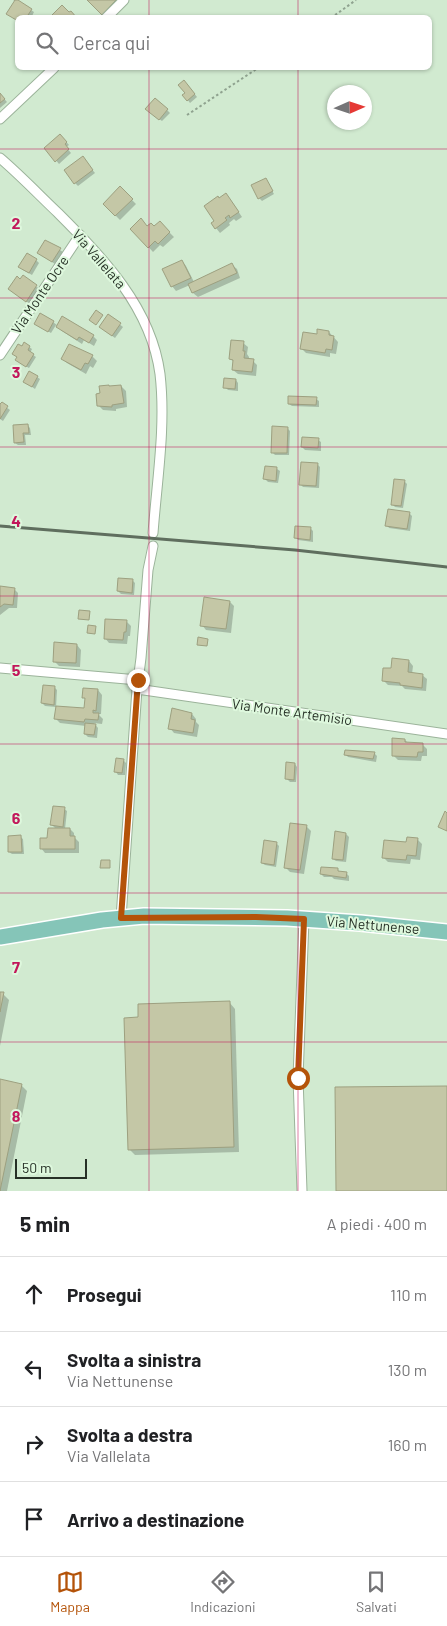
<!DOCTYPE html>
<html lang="it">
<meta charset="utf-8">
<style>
:root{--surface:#fff;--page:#f2f2f2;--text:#202124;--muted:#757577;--line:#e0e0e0;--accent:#b45309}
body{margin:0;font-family:Barlow,sans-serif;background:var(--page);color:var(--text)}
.compass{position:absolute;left:327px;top:85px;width:45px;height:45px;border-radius:50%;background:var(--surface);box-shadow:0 1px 4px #0004;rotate:87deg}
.scale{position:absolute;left:15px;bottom:12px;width:72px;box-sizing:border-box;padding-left:5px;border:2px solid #263026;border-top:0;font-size:14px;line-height:18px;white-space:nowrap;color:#263026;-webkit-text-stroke:4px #def8dd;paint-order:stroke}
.stop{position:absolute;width:15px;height:15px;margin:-11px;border:4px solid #b45309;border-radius:50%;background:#fff}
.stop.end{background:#b45309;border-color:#fff;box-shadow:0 1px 5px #0008}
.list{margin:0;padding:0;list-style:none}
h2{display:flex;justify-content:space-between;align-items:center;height:65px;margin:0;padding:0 20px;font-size:21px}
h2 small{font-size:16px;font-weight:400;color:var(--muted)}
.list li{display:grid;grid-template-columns:32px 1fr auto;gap:15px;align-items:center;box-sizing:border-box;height:75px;padding:0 20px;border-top:1px solid var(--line)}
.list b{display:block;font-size:19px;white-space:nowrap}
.list p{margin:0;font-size:16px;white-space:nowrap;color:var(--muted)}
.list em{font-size:16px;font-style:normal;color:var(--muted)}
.icon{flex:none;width:28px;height:28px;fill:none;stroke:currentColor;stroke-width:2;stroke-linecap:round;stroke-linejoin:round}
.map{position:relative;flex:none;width:447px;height:1191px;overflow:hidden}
.search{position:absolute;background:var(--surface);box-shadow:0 1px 4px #0004;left:15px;right:15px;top:15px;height:55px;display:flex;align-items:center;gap:12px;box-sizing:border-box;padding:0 18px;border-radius:8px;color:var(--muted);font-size:19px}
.sheet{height:365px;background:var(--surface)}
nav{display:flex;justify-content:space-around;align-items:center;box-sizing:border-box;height:70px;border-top:1px solid var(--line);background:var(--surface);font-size:14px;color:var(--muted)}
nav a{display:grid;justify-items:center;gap:2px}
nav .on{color:var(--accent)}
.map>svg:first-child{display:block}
.shadow{fill:#0003}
.building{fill:#c4c7a6;stroke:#9da080}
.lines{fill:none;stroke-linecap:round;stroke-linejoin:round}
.street-casing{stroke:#9bb39a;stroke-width:11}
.primary-casing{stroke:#fff;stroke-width:18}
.path{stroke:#8fa28f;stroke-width:2;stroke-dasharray:2.5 2.5;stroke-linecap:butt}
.street{stroke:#fff;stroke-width:9}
.primary{stroke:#85c5b8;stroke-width:15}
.rail{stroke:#5f6e5e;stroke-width:3}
.route{stroke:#b45309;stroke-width:6}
.grid{fill:none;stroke:#c2185b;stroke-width:1;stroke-opacity:0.55}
.labels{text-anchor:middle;stroke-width:4;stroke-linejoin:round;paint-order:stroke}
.street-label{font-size:14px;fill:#263026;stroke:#def8dd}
.grid-label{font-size:16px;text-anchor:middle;font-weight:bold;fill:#c2185b;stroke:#def8dd;stroke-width:4;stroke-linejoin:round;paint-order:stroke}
</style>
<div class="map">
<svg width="447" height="1191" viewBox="0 0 447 1191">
<rect width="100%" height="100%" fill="#d1ead0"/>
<g class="shadow">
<polygon points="13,0 16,0 34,12 31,18 18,18 18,21 11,16 16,2"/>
<polygon points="89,0 124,0 107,18"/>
<polygon points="187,84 197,97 190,103 184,95 187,93"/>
<polygon points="0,94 7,102 0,108"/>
<polygon points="156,99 170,113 162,121 149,112"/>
<polygon points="60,135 69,145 66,147 71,153 59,164 46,148"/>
<polygon points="85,161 95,173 78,186 75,183"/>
<polygon points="265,179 274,194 262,201 259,198"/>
<polygon points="120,188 136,204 120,220 104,204"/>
<polygon points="219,199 230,199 242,217 236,221 234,219 229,223 230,225 220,233 216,228"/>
<polygon points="160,223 174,237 163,247 160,245 153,252 132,229 154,228"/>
<polygon points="46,241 63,252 55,264 41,255"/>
<polygon points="36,260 39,263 32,275 23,270"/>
<polygon points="182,261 186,266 194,282 232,265 237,269 240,278 198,297 193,293 190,285 176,291 172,286"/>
<polygon points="23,277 41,290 31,305 9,289"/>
<polygon points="109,316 123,327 115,338 104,330"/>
<polygon points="53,322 58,326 93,336 97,340 94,346 84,340 82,344 62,331 56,325 51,333 36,324"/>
<polygon points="329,332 338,342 336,354 330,353 330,357 306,353 302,349 318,335"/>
<polygon points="243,343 248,347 247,354 249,357 249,360 253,361 257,365 256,376 238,374 233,370 234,362 231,359"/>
<polygon points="29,347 32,349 30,353 36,357 29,368 20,363 18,358 14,354 22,348"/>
<polygon points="92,356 97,361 93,368 90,366 86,374 67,363 63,359"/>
<polygon points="37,377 40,379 35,389 25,382"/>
<polygon points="236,380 238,383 238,391 228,390 225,387"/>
<polygon points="121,386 126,391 127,407 116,409 116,411 103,410 99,406"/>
<polygon points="316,399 319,401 319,407 292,406 289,404"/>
<polygon points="2,404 10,410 3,421 0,419 0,407"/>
<polygon points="28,426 30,428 31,435 25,435 26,445 18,445 15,443"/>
<polygon points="287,428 290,431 289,455 275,455 272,452"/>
<polygon points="318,440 321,442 321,451 305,450 302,447"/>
<polygon points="317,464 320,467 319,488 303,487 300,484"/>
<polygon points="277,469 280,471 278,483 268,482 265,479"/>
<polygon points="404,481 407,484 403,508 395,507 392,504"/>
<polygon points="409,513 412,516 410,531 389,528 387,525"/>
<polygon points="311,529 313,531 313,542 298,540 296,537"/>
<polygon points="132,580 135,583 134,595 121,594 118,591"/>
<polygon points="0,587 14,589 18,593 17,608 9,608 0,615"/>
<polygon points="230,602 234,606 231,633 206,630 202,625"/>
<polygon points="126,621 131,626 130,636 128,636 127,644 109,643 105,638"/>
<polygon points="77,645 81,650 80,667 59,666 54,661"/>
<polygon points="409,661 413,666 412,674 422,675 427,679 426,691 405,689 402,686 388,685 383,680 393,670"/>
<polygon points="54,687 57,690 56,707 45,706 42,703"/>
<polygon points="98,690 102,695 101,714 98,714 103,719 102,724 94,723 98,728 97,738 88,737 85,734 86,726 60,723 56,719 85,710 86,700 84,698"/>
<polygon points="192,714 196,719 196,722 199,725 197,737 174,733 170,728"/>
<polygon points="405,740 409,744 422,744 427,749 427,756 422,756 421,761 398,760 393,755"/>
<polygon points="374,753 377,756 376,762 348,757 345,754"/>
<polygon points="123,760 126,763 125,775 118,775 116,772"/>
<polygon points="295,764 297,767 296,782 290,782 287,779"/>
<polygon points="64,809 67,811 65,829 70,829 74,833 74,837 79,842 79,853 45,853 41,848 56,829 52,825"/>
<polygon points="306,826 311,831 304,874 290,872 285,867"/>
<polygon points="346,834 349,837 346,862 336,861 333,859"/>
<polygon points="20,837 23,839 24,854 12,854 9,852"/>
<polygon points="417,839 422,844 420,860 411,859 410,864 388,862 383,857"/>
<polygon points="276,843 279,846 276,867 265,865 262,863"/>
<polygon points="337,870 340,872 346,873 349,876 349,881 334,879 332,877 324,877 321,874"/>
<polygon points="0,993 3,994 9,1000 0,1046"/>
<polygon points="229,1002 235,1009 239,1152 135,1155 129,1149 139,1018"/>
<polygon points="0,1080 21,1085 27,1091 7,1191 0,1191"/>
</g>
<g class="building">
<polygon points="15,0 18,0 32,9 26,18 18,18 18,21 6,14"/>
<polygon points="87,0 116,0 102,15"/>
<polygon points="62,5 69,12 71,11 77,18 55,18 52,15"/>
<polygon points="184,80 195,94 187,101 182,95 185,93 178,85"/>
<polygon points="0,93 5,99 0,103"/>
<polygon points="155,98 168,109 159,120 145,109"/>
<polygon points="60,134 67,142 65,144 69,149 55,162 44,148"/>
<polygon points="83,156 93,170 74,184 64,170"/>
<polygon points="266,178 273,191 258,199 251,185"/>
<polygon points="120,186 133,199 115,216 103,204"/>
<polygon points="226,193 239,212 230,218 229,215 225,218 227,220 215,229 211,223 214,221 204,206 218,196 219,198"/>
<polygon points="141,218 147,226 151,223 154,226 160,221 170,232 158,244 155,241 148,248 130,229"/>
<polygon points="45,240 61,248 52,262 37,253"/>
<polygon points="27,253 37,259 29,273 18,267"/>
<polygon points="182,260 191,278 171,287 162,269"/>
<polygon points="232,263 237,273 192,293 188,284"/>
<polygon points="23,275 37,285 26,302 8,289 17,276 20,279"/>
<polygon points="96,310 103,315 96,325 89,320"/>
<polygon points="40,313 54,321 48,332 34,324"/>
<polygon points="108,314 121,323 112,336 99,327"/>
<polygon points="62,316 94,335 89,343 79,337 77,340 56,327"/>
<polygon points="317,329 329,331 329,335 334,336 332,350 326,349 325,353 300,349 303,332 317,334"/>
<polygon points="231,340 244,341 243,351 245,351 244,358 254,359 252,372 232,370 233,360 229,359"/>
<polygon points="24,342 30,346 28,350 34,354 26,367 15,360 17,357 12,354 18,344 22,346"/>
<polygon points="69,344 93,355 88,364 85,363 81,370 61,359"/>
<polygon points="29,371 38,376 32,387 23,382"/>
<polygon points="224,378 236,379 235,389 223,388"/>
<polygon points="109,385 109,386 121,385 124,403 112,405 112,407 97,406 96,394 100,393 99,386"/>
<polygon points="288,396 317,397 316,405 288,404"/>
<polygon points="2,402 8,406 0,419 0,404"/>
<polygon points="28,424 29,433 23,433 24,442 14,443 13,425"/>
<polygon points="272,426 288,427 287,453 271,453"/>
<polygon points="302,437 319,438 318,448 301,447"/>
<polygon points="301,462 318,463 316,486 299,485"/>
<polygon points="265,466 277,467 276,481 263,479"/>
<polygon points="394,479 405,480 401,506 391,505"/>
<polygon points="388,509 410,512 407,529 385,526"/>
<polygon points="295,526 311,527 310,540 294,538"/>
<polygon points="118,578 133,579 132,593 117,591"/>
<polygon points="0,586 15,588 13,605 4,604 0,607"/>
<polygon points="204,597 230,601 226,629 200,626"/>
<polygon points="79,610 90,611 89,620 78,619"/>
<polygon points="105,619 127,620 126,632 124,632 123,640 104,639"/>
<polygon points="88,625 96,626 95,634 87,633"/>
<polygon points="198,637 208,639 207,646 197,645"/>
<polygon points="54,642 77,644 76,663 53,662"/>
<polygon points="392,658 409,660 408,672 423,674 422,688 400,685 400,683 382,681 383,668 391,668"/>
<polygon points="43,685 55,686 54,705 41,703"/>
<polygon points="83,688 98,689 96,711 93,710 93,713 99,713 98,720 85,719 84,722 54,719 56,706 84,708 85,698 82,698"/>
<polygon points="172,708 192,713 191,719 195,720 193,733 168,729"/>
<polygon points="85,723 96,724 94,735 84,734"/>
<polygon points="392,738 405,739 405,742 423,743 423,752 418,752 417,757 392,756"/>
<polygon points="345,750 375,752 373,759 344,755"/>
<polygon points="116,758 124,759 122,773 114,772"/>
<polygon points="286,762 295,763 294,780 285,779"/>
<polygon points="53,806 65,807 63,827 50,825"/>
<polygon points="445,811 447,813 447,831 438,827"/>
<polygon points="290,823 307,825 300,870 284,868"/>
<polygon points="48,828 70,828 70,836 75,836 75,849 40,849 40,838 47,838"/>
<polygon points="335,831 346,833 343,860 332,859"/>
<polygon points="21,835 22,852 8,852 8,836"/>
<polygon points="407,837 418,838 416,856 407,855 406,860 382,858 384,840 406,842"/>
<polygon points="264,840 277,842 274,865 261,863"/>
<polygon points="101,860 110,860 110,868 100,868"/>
<polygon points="321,867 338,868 338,871 347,872 346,878 320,874"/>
<polygon points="0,992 4,992 0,1012"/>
<polygon points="230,1001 234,1147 128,1150 124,1018 138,1017 138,1004"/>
<polygon points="0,1079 22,1084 0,1191"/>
<polygon points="447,1086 447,1191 336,1191 335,1087"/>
</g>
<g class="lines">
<defs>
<g id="street">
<polyline points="106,18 124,0"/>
<polyline points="0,119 54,68"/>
<path d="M 0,158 C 21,176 39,195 58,213 C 103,258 151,307 160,374 C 166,426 157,480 153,533"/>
<polyline points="0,355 80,235"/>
<polyline points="0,668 138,680"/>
<polyline points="137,689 447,734"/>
<polyline points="121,918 137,689 141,658 148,570 153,546"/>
<polyline points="302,1191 298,1078 304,919"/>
</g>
<polyline id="primary" points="0,937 102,920 144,916 287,918 360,923 447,932"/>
</defs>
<use href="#street" class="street-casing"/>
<use href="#primary" class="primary-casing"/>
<g class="path">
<polyline points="331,18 356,0"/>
<polyline points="187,115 258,68"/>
</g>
<use href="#street" class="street"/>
<use href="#primary" class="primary"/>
<polyline class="rail" points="0,526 295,550 447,567"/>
</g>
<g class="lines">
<polyline class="route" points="138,680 121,918 256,917 304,919 298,1078"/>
</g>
<path class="grid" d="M 149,0 L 149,18M 298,0 L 298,18M 149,68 L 149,1191M 298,68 L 298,1191M 0,149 L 447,149M 0,298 L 447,298M 0,447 L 447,447M 0,596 L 447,596M 0,744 L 447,744M 0,893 L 447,893M 0,1042 L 447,1042"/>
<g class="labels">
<g class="street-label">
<text transform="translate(99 259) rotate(49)" y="5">Via Vallelata</text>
<text transform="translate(40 295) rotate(-56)" y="5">Via Monte Ocre</text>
<text transform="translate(292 712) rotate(8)" y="5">Via Monte Artemisio</text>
<text transform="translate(373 925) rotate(5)" y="5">Via Nettunense</text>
</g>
</g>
<g class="grid-label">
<text x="16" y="229">2</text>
<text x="16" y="378">3</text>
<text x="16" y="527">4</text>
<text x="16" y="676">5</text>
<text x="16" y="824">6</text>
<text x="16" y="973">7</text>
<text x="16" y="1122">8</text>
</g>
</svg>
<svg class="compass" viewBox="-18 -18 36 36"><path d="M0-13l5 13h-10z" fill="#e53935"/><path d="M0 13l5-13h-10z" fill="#757577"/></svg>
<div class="scale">50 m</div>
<div class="stop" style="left:298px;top:1078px"></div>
<div class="stop end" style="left:138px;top:680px"></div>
<div class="search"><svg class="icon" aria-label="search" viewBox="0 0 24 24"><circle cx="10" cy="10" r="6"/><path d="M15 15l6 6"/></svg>Cerca qui</div>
</div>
<section class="sheet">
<h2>5 min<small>A piedi · 400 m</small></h2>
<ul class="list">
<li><svg class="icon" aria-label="ahead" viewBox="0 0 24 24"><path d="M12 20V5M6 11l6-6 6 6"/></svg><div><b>Prosegui</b></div><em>110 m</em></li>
<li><svg class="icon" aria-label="left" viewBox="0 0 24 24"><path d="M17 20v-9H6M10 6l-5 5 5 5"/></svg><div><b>Svolta a sinistra</b><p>Via Nettunense</p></div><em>130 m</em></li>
<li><svg class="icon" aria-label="right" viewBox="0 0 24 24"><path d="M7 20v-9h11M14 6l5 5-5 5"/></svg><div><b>Svolta a destra</b><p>Via Vallelata</p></div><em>160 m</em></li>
<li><svg class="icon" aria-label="arrive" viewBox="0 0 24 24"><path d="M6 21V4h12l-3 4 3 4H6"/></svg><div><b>Arrivo a destinazione</b></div></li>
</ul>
</section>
<nav>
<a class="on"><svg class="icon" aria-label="map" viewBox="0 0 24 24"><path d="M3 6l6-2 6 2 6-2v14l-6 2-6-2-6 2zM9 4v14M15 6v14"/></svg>Mappa</a>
<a><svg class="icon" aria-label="directions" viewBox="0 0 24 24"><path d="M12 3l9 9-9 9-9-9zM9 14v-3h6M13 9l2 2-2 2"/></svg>Indicazioni</a>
<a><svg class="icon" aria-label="saved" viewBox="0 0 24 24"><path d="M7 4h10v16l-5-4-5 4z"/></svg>Salvati</a>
</nav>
